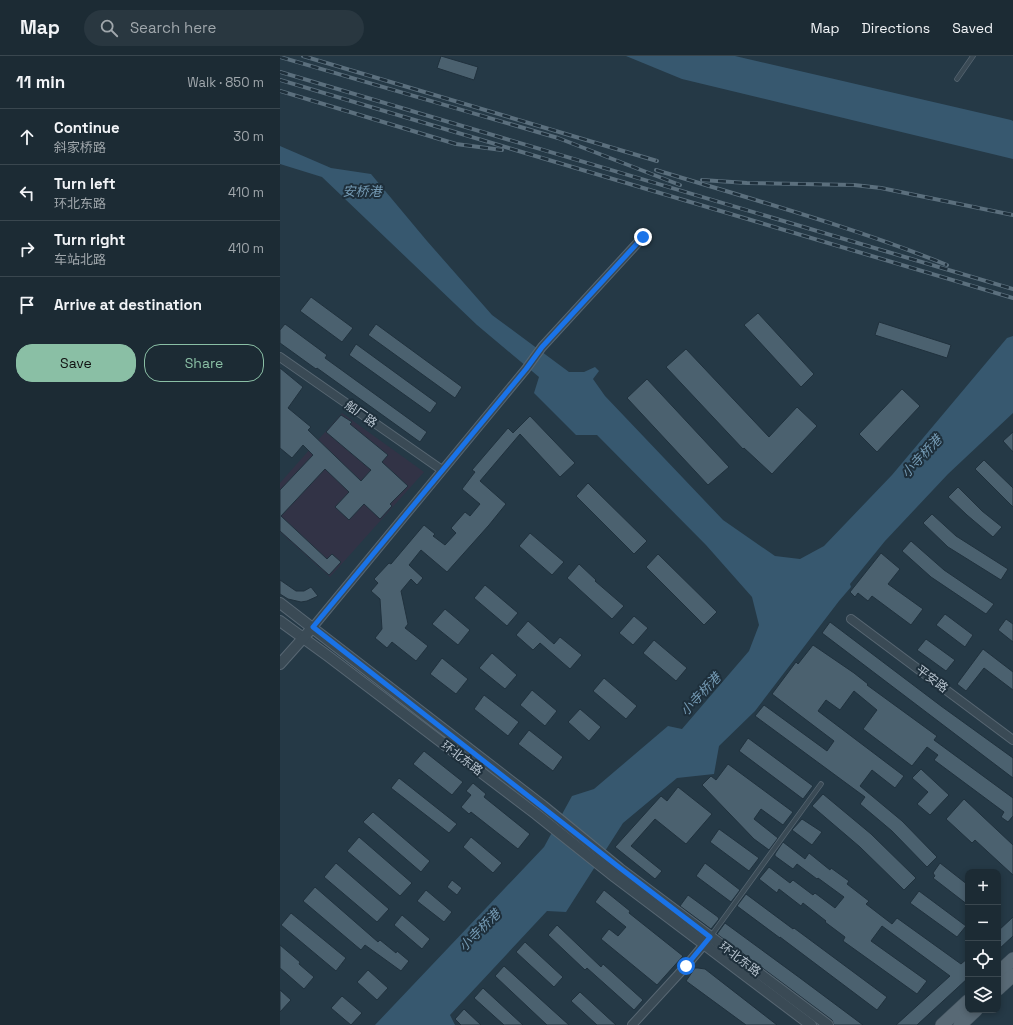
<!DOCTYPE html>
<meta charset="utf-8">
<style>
:root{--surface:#1c2b34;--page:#293740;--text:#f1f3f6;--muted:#a0a7ac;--line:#3a474f;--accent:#8abfa5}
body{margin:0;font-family:"Space Grotesk","Noto Sans SC",sans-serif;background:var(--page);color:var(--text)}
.controls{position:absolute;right:12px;bottom:12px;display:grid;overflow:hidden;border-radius:8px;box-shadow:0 2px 6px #0003}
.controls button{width:36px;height:36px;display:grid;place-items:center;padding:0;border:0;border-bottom:1px solid var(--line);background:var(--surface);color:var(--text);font:20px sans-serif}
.stop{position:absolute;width:12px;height:12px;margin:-9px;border:3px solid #1a73e8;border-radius:50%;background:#fff}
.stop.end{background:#1a73e8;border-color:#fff;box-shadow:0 1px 4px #0008}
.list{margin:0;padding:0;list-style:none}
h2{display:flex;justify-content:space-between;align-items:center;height:52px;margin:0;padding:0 16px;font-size:17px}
h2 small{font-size:13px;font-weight:400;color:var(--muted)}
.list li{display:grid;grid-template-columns:26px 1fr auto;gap:12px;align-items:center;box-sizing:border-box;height:56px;padding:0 16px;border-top:1px solid var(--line)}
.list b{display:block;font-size:15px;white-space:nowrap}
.list p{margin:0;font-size:13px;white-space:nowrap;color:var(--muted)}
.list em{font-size:13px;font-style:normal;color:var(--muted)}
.actions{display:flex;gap:8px;padding:12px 16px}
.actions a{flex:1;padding:9px 0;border:1px solid var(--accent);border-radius:16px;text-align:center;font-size:14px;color:var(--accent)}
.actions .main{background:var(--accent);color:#111}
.icon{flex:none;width:22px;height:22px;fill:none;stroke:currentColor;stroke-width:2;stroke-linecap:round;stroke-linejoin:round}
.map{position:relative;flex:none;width:733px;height:969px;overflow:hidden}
header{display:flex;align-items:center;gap:24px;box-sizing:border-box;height:56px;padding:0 20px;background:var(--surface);border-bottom:1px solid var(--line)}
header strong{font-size:19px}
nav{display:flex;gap:22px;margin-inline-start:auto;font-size:14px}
.search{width:280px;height:36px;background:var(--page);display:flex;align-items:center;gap:10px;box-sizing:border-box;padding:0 14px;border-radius:22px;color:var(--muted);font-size:15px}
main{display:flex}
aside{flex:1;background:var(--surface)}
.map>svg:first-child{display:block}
.medical{fill:#323346}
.water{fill:#37586f}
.building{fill:#4b616f;stroke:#20313d}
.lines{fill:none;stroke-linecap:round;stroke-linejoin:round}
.service-casing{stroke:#586773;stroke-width:5.5}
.minor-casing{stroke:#586773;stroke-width:10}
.tertiary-casing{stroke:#586773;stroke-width:12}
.primary-casing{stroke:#465662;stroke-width:14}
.service{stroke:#3a4a55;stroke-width:4}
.minor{stroke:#3a4a55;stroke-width:8}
.tertiary{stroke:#3a4a55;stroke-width:10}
.primary{stroke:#586975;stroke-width:13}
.rail-casing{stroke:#5b6f7d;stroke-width:4}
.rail{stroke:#1e2f3b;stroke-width:2.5;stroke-dasharray:8;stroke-linecap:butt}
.route{stroke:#1a73e8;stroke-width:5}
.labels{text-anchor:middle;stroke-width:4;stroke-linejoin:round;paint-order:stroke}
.street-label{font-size:12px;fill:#b8c4cf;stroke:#1e2f3b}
.water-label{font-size:13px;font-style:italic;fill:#759bb5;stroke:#1e2f3b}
</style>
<header>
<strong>Map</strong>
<div class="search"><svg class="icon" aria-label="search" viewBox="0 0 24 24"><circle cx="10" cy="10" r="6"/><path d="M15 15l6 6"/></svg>Search here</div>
<nav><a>Map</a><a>Directions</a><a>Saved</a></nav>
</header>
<main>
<aside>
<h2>11 min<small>Walk · 850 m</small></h2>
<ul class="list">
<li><svg class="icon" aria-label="ahead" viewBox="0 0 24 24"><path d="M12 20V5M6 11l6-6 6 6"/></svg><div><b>Continue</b><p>斜家桥路</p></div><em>30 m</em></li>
<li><svg class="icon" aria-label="left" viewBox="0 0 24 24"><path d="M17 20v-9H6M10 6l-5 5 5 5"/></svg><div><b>Turn left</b><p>环北东路</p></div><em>410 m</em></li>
<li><svg class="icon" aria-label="right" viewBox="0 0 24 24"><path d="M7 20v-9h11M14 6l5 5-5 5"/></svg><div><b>Turn right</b><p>车站北路</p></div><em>410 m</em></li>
<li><svg class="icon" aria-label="arrive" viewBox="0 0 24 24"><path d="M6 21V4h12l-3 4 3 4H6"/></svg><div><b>Arrive at destination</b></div></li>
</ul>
<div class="actions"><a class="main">Save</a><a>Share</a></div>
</aside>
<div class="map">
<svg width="733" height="969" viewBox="0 0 733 969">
<rect width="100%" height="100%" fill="#253946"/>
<polygon class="medical" points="62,357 144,416 50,521 0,476 0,427"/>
<g class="water">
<polygon points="346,0 455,0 731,64 733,65 733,103 402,23"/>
<polygon points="0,90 51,112 91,118 147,185 212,259 289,316 304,316 315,311 319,315 313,323 325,340 443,464 495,500 520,503 544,490 612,419 727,282 733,280 733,357 668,418 605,485 570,528 571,531 559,545 475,655 439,690 434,718 397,722 343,767 286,856 267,855 170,959 175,969 95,969 264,791 292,740 314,733 388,670 402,673 469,595 479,569 472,541 426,489 317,379 296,379 254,337 259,321 197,269 42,121 0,108"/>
</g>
<g class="building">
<polygon points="161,0 198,11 194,24 157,12"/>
<polygon points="31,241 73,272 62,286 20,255"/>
<polygon points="478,257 534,318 521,331 464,269"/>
<polygon points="599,266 671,289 667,302 595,279"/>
<polygon points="5,268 47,299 45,302 147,376 140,386 37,312 36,313 0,287 0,274"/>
<polygon points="96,268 182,331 175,342 88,279"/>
<polygon points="76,288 157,347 150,357 69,299"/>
<polygon points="406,293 489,381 517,351 537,370 492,418 464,392 463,393 386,311"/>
<polygon points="0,312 23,331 8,352 31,371 28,374 81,425 91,414 46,376 61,359 72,366 70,368 108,399 102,406 128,430 110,448 112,450 100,463 84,448 69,464 55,451 69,436 45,413 1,460 47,503 52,498 61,506 49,519 0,475 0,434 33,399 23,389 12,402 0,392"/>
<polygon points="367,323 449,411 428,429 347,342"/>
<polygon points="622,333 640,350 597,396 579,378"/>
<polygon points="250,360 295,407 280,421 240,378 200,425 226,448 209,469 167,516 141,494 129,509 143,522 137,529 131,523 121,535 128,568 125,572 148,590 136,605 112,586 107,592 95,582 102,573 100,543 91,535 98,527 94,523 109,507 111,508 144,469 155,478 153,480 165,489 176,477 171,472 185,456 190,460 200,448 182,433 195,416 192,414 228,372 233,377"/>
<polygon points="733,376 733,396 723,385"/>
<polygon points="704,404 733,432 733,451 695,413"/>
<polygon points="308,427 367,485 354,498 296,440"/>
<polygon points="678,431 702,455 722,471 713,481 687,459 668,441"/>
<polygon points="652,458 676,480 728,513 721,524 668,491 643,467"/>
<polygon points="250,477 284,506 272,519 239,490"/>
<polygon points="631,485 664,514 714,548 706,558 651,521 622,495"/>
<polygon points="601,497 620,513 608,528 643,553 631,569 592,540 588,545 578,537 575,541 570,536"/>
<polygon points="378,498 437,556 424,569 366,511"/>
<polygon points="299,508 316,524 315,525 344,550 332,563 287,522"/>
<polygon points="0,524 16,535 24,535 31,531 38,540 27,545 21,546 8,543 0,538"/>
<polygon points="205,529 238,557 227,570 194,542"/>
<polygon points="165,553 190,574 178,589 152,568"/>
<polygon points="665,558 693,579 685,591 656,569"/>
<polygon points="354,560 368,572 353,589 339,577"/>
<polygon points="726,563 733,568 733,586 718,574"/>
<polygon points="248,565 274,588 280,581 302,599 290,613 260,587 253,594 236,579"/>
<polygon points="550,566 661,650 733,702 733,722 542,577"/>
<polygon points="646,583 675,604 666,615 637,594"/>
<polygon points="374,584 407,612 396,625 363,597"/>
<polygon points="533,589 574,617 588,628 587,629 657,680 654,684 733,742 733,760 728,766 721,761 724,756 654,704 658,699 647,691 632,710 583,673 597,654 574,635 560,654 546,644 538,655 624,720 615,732 592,714 580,730 622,765 657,801 647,811 612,775 580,748 585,741 475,660 484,649 547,695 554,685 492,638 516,606 518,608"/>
<polygon points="703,593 733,616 733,634 704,612 686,635 677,628"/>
<polygon points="212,597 237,619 225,633 199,612"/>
<polygon points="162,602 188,623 176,638 150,618"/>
<polygon points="324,622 357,650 346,663 313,635"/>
<polygon points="252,634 277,655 265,670 240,649"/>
<polygon points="204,639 239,666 228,680 194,653"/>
<polygon points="300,653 321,671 309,685 288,666"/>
<polygon points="249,674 283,701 273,715 238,688"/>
<polygon points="468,682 533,730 523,743 459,695"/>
<polygon points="144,695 183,726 172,739 133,708"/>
<polygon points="448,708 513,756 503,769 481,753 474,763 498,782 489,794 474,783 422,729 431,720 436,724"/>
<polygon points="641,713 669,739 650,759 637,748 648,736 632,722"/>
<polygon points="119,722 177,768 169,777 111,732"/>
<polygon points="193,727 206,738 204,741 250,778 238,793 191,756 189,758 181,751 191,739 186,735"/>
<polygon points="398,731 432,758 406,788 375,763 351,790 382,815 375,823 335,791 381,740 387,745"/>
<polygon points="543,738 591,778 636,822 624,834 580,791 532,750"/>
<polygon points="684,743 733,789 733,819 695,784 692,787 666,763"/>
<polygon points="93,756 150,805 141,816 83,766"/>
<polygon points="522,763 542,776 532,789 512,774"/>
<polygon points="439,773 479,802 469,815 430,786"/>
<polygon points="79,781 132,827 120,840 67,795"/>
<polygon points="191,781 222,807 213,817 183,791"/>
<polygon points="503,786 525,803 529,797 550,814 551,812 569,825 567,828 589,845 586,848 612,868 617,862 681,908 688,902 688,922 637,969 616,969 670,920 602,870 591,885 647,925 637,938 563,885 565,881 545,866 546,865 523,847 521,850 499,833 497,837 479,823 489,811 510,827 513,824 533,839 535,837 555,852 564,841 538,822 537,823 517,808 513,813 495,800 495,798"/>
<polygon points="56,807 109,853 97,866 44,821"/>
<polygon points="425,807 460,834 451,846 416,820"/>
<polygon points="660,807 688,829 688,849 653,822 655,820 653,817"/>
<polygon points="172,824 182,832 177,839 167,831"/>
<polygon points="35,831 98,886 100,884 116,897 117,895 129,905 121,915 85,889 81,894 23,845"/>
<polygon points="146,834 172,856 164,866 137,845"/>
<polygon points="324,834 350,855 349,857 403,900 377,929 321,883 329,873 338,880 346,871 315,846"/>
<polygon points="639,835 686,870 677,881 630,847"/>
<polygon points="466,838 513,873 514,872 607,941 597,954 500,881 500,882 457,850"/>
<polygon points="408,839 438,861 439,863 431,873 400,850"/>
<polygon points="11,857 66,902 56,915 1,869"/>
<polygon points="122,859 150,883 142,893 114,869"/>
<polygon points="733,861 733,880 718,894 718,875"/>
<polygon points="445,867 520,922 583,969 554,969 552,964 437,878"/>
<polygon points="277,869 321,911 323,908 363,944 354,954 307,912 305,914 268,879"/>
<polygon points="245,886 283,921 274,931 236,896"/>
<polygon points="0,889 20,906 19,908 34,921 24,933 0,912"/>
<polygon points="224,910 269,951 289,969 267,969 215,920"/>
<polygon points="415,912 418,912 425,913 497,969 466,969 406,925"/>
<polygon points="88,914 108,932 97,944 77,926"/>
<polygon points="203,932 243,969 224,969 194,942"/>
<polygon points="0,934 11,944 0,956"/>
<polygon points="300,936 336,969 317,969 291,945"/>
<polygon points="62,940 82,957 71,969 51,952"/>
<polygon points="184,953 201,969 181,969 175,963"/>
</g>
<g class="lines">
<defs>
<g id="service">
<polyline points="677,23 693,0"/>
<polyline points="431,880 541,728"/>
</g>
<g id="minor">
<polyline points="0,301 162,414"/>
<polyline points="571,563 733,684"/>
<polyline points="33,571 246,313 262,291 363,181"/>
<polyline points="352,969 406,910 427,885"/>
</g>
<g id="tertiary">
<polyline points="0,547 263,750 340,813 548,969"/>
<polyline points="0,565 48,600 256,758 335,821 531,969"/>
<polyline points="0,608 33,571"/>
</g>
<g id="primary">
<polyline points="718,917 733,903"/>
<polyline points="718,933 733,919"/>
<polyline points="662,969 688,945"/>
<polyline points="680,969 696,954"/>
</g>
</defs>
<use href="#service" class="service-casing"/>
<use href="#minor" class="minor-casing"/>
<use href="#tertiary" class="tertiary-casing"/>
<use href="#primary" class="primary-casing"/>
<use href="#service" class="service"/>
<use href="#minor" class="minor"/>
<use href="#tertiary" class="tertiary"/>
<use href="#primary" class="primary"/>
<defs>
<g id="rail">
<polyline points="23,0 377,105"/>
<polyline points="0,1 278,82 400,129"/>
<polyline points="0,16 733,233"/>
<polyline points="0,24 733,242"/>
<polyline points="0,35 176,88 222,94"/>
<path d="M 376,114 C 474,144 573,171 667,209"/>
<polyline points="422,124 467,127 574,129 601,132 733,159"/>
</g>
</defs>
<use href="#rail" class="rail-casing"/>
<use href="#rail" class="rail"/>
</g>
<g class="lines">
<polyline class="route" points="363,181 262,291 246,313 33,571 340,812 430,881 406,910"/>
</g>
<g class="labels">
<g class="street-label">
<text transform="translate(81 358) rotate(35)" y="4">船厂路</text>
<text transform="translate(652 623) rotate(37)" y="4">平安路</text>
<text transform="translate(182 702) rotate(37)" y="4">环北东路</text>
<text transform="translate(460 903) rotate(37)" y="4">环北东路</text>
</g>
<g class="water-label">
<text x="82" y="140">安桥港</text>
<text transform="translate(641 400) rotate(-47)" y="5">小寺桥港</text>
<text transform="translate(420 638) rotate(-47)" y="5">小寺桥港</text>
<text transform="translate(199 874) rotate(-45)" y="5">小寺桥港</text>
</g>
</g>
</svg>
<div class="controls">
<button>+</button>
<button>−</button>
<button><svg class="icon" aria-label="locate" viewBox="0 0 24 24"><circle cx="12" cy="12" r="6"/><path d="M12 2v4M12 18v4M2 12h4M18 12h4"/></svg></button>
<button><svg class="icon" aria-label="layers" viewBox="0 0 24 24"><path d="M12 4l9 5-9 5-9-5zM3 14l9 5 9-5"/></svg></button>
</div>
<div class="stop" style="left:406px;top:910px"></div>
<div class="stop end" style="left:363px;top:181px"></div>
</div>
</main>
